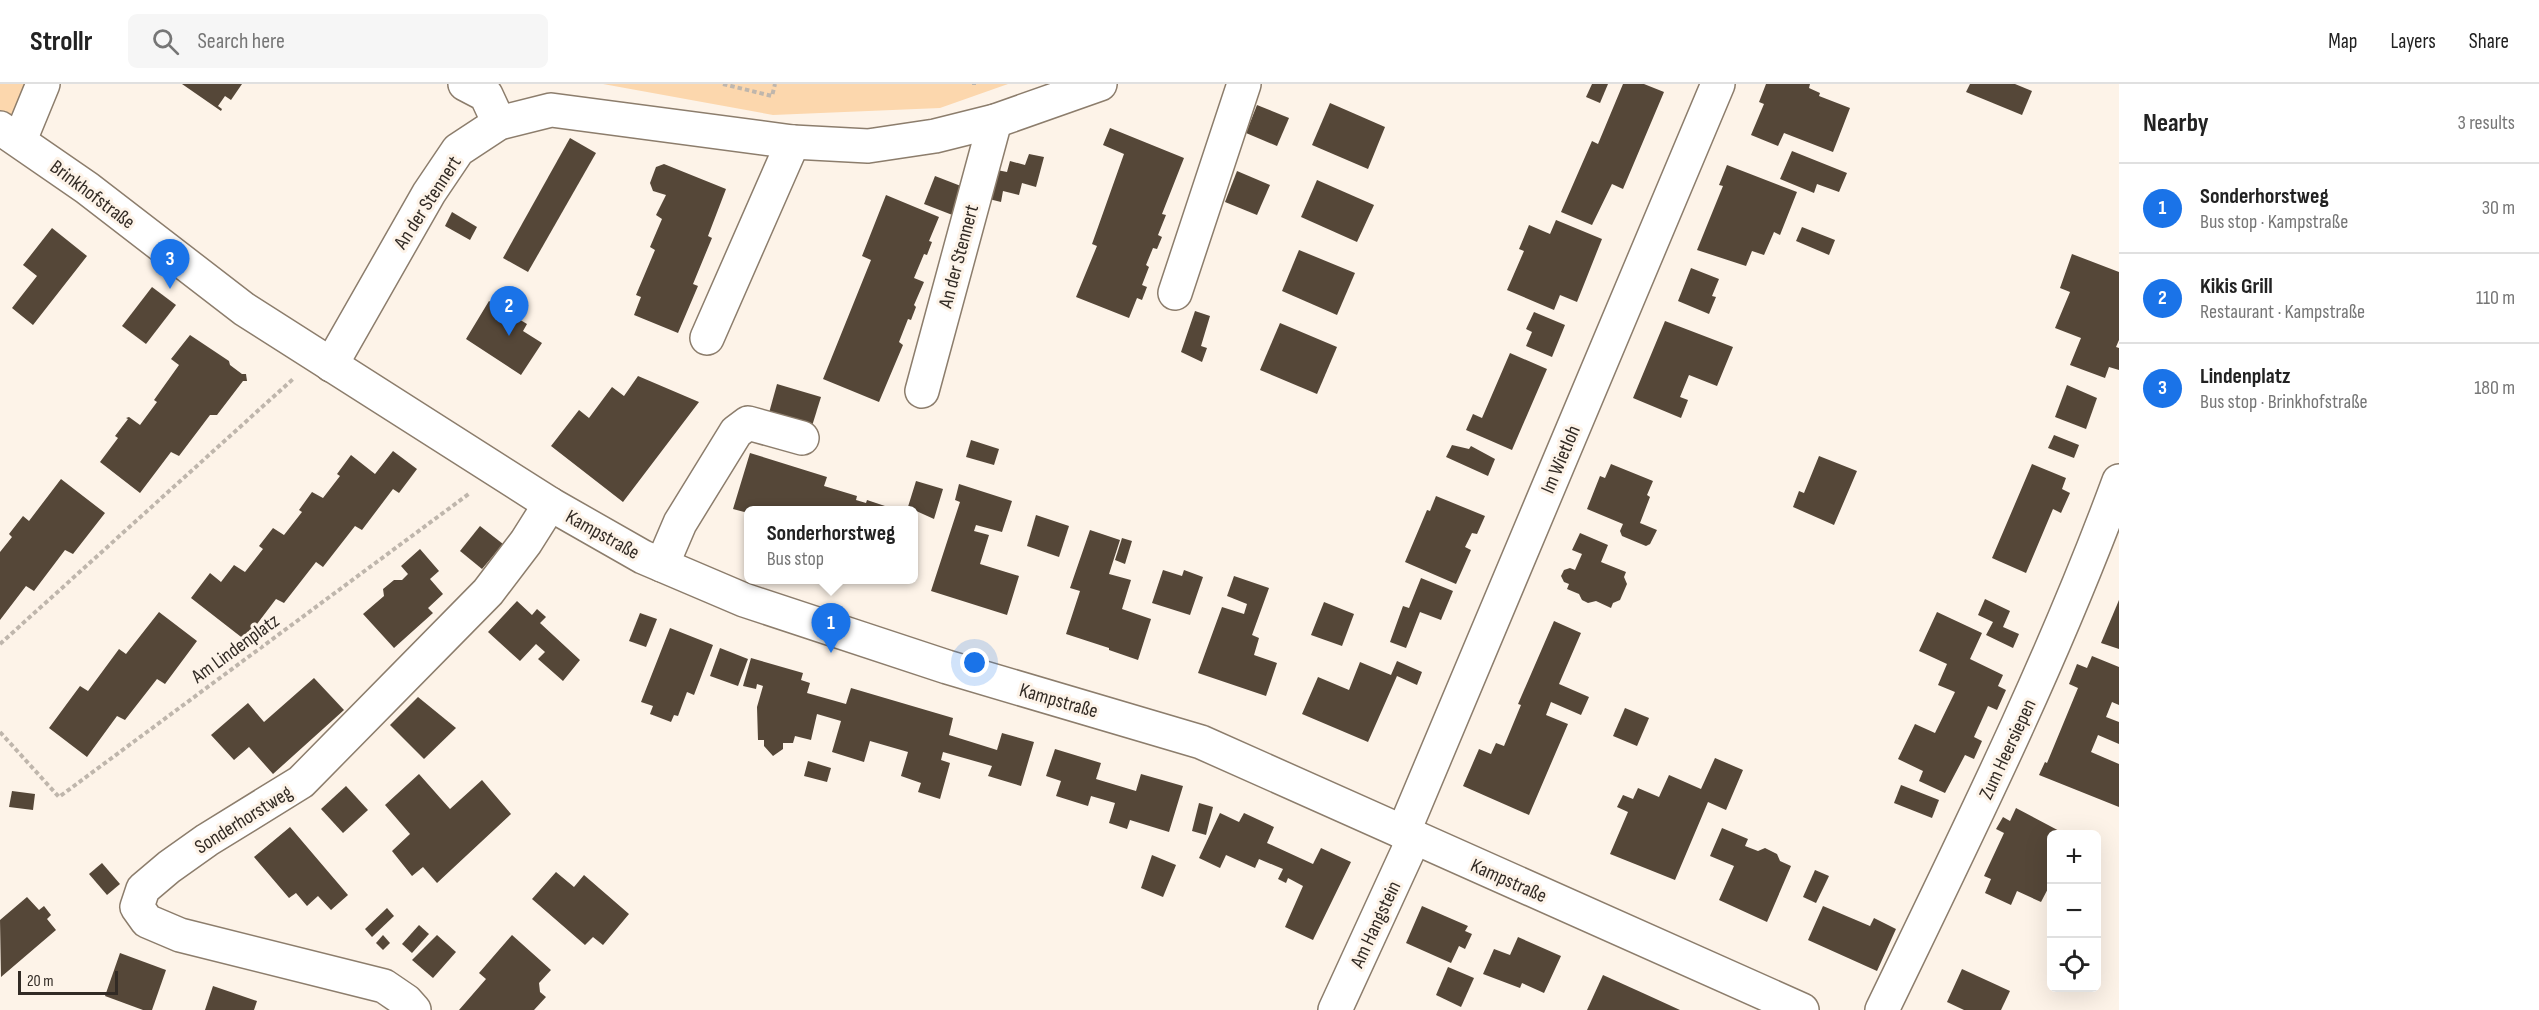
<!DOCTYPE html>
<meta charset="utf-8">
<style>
:root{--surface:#fff;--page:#f6f6f6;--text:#222;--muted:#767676;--line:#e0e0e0;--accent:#1a73e8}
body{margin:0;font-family:"Sofia Sans Condensed",sans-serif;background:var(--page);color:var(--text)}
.controls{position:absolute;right:18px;bottom:18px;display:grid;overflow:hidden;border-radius:9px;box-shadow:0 6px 24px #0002}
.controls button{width:54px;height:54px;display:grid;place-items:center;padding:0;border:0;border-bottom:2px solid var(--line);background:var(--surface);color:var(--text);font:30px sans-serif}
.scale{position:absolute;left:18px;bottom:15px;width:100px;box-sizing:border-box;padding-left:6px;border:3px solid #322b25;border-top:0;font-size:16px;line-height:21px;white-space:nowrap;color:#322b25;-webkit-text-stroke:4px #fdf3e8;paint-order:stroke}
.you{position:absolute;left:975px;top:579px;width:21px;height:21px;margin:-15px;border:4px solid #fff;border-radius:50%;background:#1a73e8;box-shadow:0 0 0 9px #1a73e833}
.badge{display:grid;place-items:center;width:39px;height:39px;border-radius:50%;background:var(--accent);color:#fff;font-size:20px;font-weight:700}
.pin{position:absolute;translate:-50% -50px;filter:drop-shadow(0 2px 3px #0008)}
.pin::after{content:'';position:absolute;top:32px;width:21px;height:18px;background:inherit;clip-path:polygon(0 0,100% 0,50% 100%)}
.popup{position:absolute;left:744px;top:422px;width:174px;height:78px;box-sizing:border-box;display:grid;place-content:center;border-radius:9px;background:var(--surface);filter:drop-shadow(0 2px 4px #0005);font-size:20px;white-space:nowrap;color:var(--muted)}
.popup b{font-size:22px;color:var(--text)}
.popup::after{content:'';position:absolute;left:50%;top:100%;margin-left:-12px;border:12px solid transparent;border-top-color:var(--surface)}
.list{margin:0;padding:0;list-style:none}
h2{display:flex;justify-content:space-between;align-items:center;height:78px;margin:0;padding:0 24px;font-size:26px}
h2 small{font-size:20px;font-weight:400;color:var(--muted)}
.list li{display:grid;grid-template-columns:39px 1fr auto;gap:18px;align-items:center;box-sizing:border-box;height:90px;padding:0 24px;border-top:2px solid var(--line)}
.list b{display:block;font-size:22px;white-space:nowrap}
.list p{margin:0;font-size:20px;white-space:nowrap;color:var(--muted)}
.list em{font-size:20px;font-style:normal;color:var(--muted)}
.icon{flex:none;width:33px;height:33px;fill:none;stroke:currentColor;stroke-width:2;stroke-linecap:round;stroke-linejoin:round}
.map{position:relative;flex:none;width:2119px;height:926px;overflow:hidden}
header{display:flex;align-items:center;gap:36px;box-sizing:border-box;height:84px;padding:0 30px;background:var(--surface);border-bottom:2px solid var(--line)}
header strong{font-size:28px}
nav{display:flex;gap:33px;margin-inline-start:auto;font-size:21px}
.search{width:420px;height:54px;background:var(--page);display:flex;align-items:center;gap:15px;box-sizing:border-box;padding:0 21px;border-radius:9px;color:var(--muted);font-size:22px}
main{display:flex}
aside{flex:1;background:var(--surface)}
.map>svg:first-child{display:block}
.green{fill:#fcd7ad}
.building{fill:#554738}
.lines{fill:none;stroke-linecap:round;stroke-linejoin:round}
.minor-casing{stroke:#8c7d6c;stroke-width:36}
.path{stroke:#bfb6ac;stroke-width:4;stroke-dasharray:4.5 3;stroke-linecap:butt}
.minor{stroke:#fff;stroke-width:33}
.labels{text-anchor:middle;stroke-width:6;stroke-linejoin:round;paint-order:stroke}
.street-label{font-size:20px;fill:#322b25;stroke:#fdf3e8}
</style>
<header>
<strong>Strollr</strong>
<div class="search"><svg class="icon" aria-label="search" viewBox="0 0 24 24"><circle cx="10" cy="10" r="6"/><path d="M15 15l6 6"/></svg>Search here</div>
<nav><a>Map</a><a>Layers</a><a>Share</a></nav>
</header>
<main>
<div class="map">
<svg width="2119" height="926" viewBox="0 0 2119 926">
<rect width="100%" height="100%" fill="#fdf3e8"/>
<g class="green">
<polygon points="0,0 40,0 18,51 0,39"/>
<polygon points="603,0 1008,0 940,24 773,31"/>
</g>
<g class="building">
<polygon points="182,0 242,0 231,16 225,12 218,22 222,25 221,27"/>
<polygon points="1592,0 1608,0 1600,19 1586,13"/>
<polygon points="1623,0 1644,0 1664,8 1623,105 1612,100 1592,141 1561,128 1592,57 1598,60"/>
<polygon points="1766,0 1810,0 1809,4 1820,9 1819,12 1850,24 1833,68 1784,49 1778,62 1751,51 1764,20 1759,18"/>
<polygon points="1970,0 2015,0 2032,7 2022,31 1966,8"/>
<polygon points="1330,19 1385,43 1368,85 1312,61"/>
<polygon points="1257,21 1289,34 1277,62 1246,49"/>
<polygon points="1110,44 1184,74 1162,130 1166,131 1158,151 1162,153 1157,165 1153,164 1146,181 1149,183 1142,201 1147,203 1142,216 1137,214 1129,234 1076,213 1097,162 1092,160 1124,70 1103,61"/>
<polygon points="570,54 596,69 528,188 503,174"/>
<polygon points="1792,67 1847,89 1839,108 1817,100 1814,109 1780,95"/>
<polygon points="1029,70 1044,73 1036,103 1022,99 1019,111 1003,107 1001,118 985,114 992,85 1007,88 1010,77 1025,81"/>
<polygon points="664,80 726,105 708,152 712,154 693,200 698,202 678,249 634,231 641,213 636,211 655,166 650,163 662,135 656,131 666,111 653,107 650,99 656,83"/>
<polygon points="1727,81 1797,108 1780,151 1774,148 1764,171 1752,167 1746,182 1697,166 1723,102 1719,101"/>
<polygon points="1237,87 1270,101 1257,131 1225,118"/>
<polygon points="935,92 966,104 955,132 924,120"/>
<polygon points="1317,96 1374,121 1357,158 1301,133"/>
<polygon points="886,111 939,133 929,157 932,158 927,171 924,170 914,194 924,198 914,221 916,223 911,236 908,235 899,258 903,261 879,318 823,295 871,176 862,172"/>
<polygon points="452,128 477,143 470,156 445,142"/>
<polygon points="1556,136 1602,155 1577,218 1560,211 1554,226 1507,206 1524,167 1519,165 1529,141 1550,150"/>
<polygon points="1802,143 1835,156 1829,171 1796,157"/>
<polygon points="52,144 87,172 33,241 12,224 37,192 23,181"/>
<polygon points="1299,166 1355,189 1337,231 1282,207"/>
<polygon points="2072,170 2119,188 2119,256 2116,263 2119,264 2119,286 2109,283 2105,294 2070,281 2081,254 2055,244 2070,208 2060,204"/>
<polygon points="1691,184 1719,195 1712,212 1716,213 1709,230 1678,217"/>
<polygon points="152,203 176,221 146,260 122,242"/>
<polygon points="489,217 527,240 523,247 542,259 521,291 466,255"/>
<polygon points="1195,227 1210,232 1201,262 1207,264 1202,278 1181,268"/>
<polygon points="1534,228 1565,241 1552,273 1526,262 1532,248 1526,245"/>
<polygon points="1665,237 1733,263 1717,302 1689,291 1680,313 1688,316 1681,334 1633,314"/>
<polygon points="1280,239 1337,263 1317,310 1260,286"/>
<polygon points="190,251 229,277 230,281 242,290 246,290 247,297 243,297 217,331 210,331 179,372 171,368 140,409 100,378 118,354 115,352 128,335 126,334 129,333 140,341 157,318 154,316 179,281 171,275"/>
<polygon points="1510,269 1547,285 1512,366 1466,346 1473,330 1482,334"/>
<polygon points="638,292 699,318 623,418 551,362 579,326 589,334 612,303 624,312"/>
<polygon points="777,300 821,313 812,342 769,329"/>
<polygon points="2067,301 2097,314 2086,345 2055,333"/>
<polygon points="2054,351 2079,361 2074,374 2048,364"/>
<polygon points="971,356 999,365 994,381 966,373"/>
<polygon points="1452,361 1469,365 1471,362 1495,375 1488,392 1446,373"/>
<polygon points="393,367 417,385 399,409 393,405 362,446 355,442 323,483 316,478 284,519 276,515 245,556 191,514 210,489 221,498 234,481 245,488 263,465 259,462 273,444 284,451 302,428 299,426 312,408 323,414 340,392 337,390 351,371 375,390"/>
<polygon points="750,369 827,393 824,402 857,412 856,416 866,419 867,416 888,423 887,426 748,426 748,429 733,425"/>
<polygon points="1819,372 1857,387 1834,441 1793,423 1799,407 1804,409"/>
<polygon points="1611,380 1653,397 1647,411 1650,413 1640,439 1657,446 1650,460 1646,462 1622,452 1620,447 1623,440 1587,425 1600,392 1605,394"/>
<polygon points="2032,380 2066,394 2062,405 2070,409 2061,429 2053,425 2026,489 1992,474"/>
<polygon points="61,395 105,429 73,470 65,466 34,507 26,502 0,536 0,468 12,453 9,450 23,432 29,437"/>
<polygon points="916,397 943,405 934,435 914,426 907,426"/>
<polygon points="959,400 1012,417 1002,448 976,441 974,447 989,451 980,480 1019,492 1007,531 931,507 960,418 955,416"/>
<polygon points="1436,412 1485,432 1477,450 1472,449 1465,463 1471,466 1456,500 1405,478 1427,426 1430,427"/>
<polygon points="1036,431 1069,442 1059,473 1027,462"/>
<polygon points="480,442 503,460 482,485 460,467"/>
<polygon points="1090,446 1120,456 1109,490 1131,496 1122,525 1151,535 1138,576 1109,566 1109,564 1066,550 1080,507 1070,504"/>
<polygon points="1580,449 1608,461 1601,478 1626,488 1624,493 1627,500 1620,516 1613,519 1611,524 1596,517 1588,519 1582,516 1579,510 1567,505 1569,500 1564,498 1561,492 1564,486 1570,484 1575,486 1582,470 1572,466"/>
<polygon points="1122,454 1132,457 1125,480 1115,476"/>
<polygon points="420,465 439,487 430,495 443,510 428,524 433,529 394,564 363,530 384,512 383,505 394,496 402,496 408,490 401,482"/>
<polygon points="1163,486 1182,492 1184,486 1203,493 1190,531 1152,519"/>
<polygon points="1234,492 1269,504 1252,551 1259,554 1254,571 1277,579 1266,612 1198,589 1222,523 1244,530 1247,520 1227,512"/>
<polygon points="1421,494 1453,507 1441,536 1420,528 1406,564 1390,558 1403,522 1409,524"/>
<polygon points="1985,515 2010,527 2003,543 2019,550 2013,564 1986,551 1993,538 1978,531"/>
<polygon points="2119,516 2119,565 2101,559"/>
<polygon points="517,517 532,531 537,525 546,533 540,539 580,576 563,597 538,575 545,568 536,560 520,577 488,548"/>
<polygon points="1324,518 1354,530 1342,562 1311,551"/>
<polygon points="159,528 197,557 165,600 157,595 125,636 117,632 87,673 49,644 80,602 88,607 119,565 126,570"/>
<polygon points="1937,528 1982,549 1970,575 2003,591 1998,602 2006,606 1997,626 1988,622 1974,653 1982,657 1974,675 1965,671 1945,709 1919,697 1923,687 1898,675 1915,640 1935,649 1955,608 1938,601 1947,580 1919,567"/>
<polygon points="640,529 657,535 646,563 629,557"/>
<polygon points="1554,537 1581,549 1559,600 1589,613 1581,631 1551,618 1546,631 1568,640 1529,731 1463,702 1479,665 1491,670 1496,659 1504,662 1521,621 1518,620"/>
<polygon points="670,544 713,561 694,611 687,608 678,632 674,631 671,638 650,630 653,622 641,618"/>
<polygon points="720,564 748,575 738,602 710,592"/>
<polygon points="2092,572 2119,583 2119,621 2112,618 2106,633 2119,638 2119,660 2098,651 2091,668 2119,680 2119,723 2039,691 2045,678 2047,679 2078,604 2069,600 2077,580 2087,584"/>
<polygon points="751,574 803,589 801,596 810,599 807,609 846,620 851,604 953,634 949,651 997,666 1002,649 1034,658 1021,702 988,692 992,682 943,668 941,676 950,679 940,715 918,708 921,699 901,692 908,668 870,657 864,678 832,668 841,637 817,630 811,656 795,652 793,659 783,659 783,665 773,672 764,662 764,656 758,656 757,623 763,602 757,600 756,605 743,602"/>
<polygon points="1397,577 1422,588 1417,601 1397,592 1368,658 1302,630 1318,593 1349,606 1360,578 1391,591"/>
<polygon points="314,594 344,626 273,690 249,663 234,676 211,651 248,619 264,638"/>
<polygon points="418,613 456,644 424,675 390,641"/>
<polygon points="1625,624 1649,634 1637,662 1613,652"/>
<polygon points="1055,665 1101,679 1096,695 1136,707 1141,690 1183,702 1169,748 1130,736 1127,745 1109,739 1115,719 1091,712 1088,722 1056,712 1061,697 1046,692"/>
<polygon points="1715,674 1743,686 1726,726 1708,718 1675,796 1610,770 1628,728 1617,723 1623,711 1633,715 1638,704 1659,713 1669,691 1701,705"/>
<polygon points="808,677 831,684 827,698 804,692"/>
<polygon points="419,690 450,725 482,696 511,730 437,799 423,783 412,792 392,767 410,750 385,721"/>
<polygon points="1901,701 1939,716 1932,734 1894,719"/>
<polygon points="346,702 368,726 343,749 321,725"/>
<polygon points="12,707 35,710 33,726 9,723"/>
<polygon points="1199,719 1213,723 1206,751 1192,747"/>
<polygon points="2016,724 2065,750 2052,750 2052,797 2041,818 2017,807 2011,821 1985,809 1991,795 1984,792 2004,749 1996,745 2003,733 2010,737"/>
<polygon points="1220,729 1239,738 1244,729 1274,743 1267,759 1313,780 1321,764 1351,778 1313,856 1285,843 1303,802 1288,794 1286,799 1278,795 1283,785 1259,775 1255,784 1226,771 1220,784 1199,774"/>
<polygon points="290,743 348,811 331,826 318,812 307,822 296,809 289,814 254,773"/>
<polygon points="1722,744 1748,755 1745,762 1758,767 1765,764 1777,770 1780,777 1791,782 1767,838 1719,816 1734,782 1710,772"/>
<polygon points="1152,771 1176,781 1163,813 1141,804"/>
<polygon points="102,779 120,800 107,811 89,790"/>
<polygon points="1815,786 1829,792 1816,819 1803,813"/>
<polygon points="556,788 574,803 584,791 629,830 603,861 593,853 585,861 532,815"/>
<polygon points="27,813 39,826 44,822 51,831 47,835 56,846 1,893 0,836"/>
<polygon points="1422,822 1468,842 1465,847 1472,850 1465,865 1459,862 1451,879 1406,859"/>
<polygon points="1823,822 1870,842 1874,834 1896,845 1877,887 1808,856"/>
<polygon points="387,824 394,832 372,853 365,845"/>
<polygon points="419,841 429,850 412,869 402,860"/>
<polygon points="383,851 390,859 383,866 376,859"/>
<polygon points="437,851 456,868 433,894 412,876"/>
<polygon points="512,851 551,886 539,899 540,908 546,913 534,926 459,926 486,895 479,889"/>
<polygon points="1518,853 1561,872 1544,909 1522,899 1520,904 1483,890 1494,865 1510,871"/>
<polygon points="120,869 166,886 152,926 143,926 105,912"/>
<polygon points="1448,883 1474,894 1461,923 1436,911"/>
<polygon points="1962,885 2010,907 2001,926 1964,926 1947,918"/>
<polygon points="1603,891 1645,910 1680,926 1587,926"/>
<polygon points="213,902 257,917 254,926 205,926"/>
</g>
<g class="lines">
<defs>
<g id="minor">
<polyline points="465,0 486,11 499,39"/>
<polyline points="0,44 87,104 244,225 550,420 643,473 744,516 947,583 1201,658 1802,926"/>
<polyline points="20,56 43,0"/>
<polyline points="1175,209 1244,0"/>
<polyline points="707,254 793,58"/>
<polyline points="331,281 429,109 458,66 499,39 551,26 793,58 868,62 935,52 995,37 1100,0"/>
<polyline points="922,307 995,37"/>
<polyline points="662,481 680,439 736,348 748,339 802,354"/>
<polyline points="1403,749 1718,0"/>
<polyline points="414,926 406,917 384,902 180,851 147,837 137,823 143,805 169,783 207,756 301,698 488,508 526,458 550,420"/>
<polyline points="1335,926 1414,754"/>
<path d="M 1882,926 C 1966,752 2052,579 2119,397"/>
</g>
</defs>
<use href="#minor" class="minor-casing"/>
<g class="path">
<polyline points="723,0 772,12 775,0"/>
<polyline points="974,1 974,0"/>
<polyline points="0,560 293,295"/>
<polyline points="0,648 59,713 470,409"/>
</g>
<use href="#minor" class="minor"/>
</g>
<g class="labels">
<g class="street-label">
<text transform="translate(93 110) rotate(37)" y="7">Brinkhofstraße</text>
<text transform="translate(427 118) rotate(-57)" y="7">An der Stennert</text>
<text transform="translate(958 172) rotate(-75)" y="7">An der Stennert</text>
<text transform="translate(1560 375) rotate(-67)" y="7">Im Wietloh</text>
<text transform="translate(603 450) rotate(29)" y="7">Kampstraße</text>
<text transform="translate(235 564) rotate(-36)" y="7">Am Lindenplatz</text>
<text transform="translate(1059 616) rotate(16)" y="7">Kampstraße</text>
<text transform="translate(2007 665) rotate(-65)" y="7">Zum Heersiepen</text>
<text transform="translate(243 735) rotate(-32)" y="7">Sonderhorstweg</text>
<text transform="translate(1509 796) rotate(24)" y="7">Kampstraße</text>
<text transform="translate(1375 840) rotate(-65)" y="7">Am Hangstein</text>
</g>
</g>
</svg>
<div class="controls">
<button>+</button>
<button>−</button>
<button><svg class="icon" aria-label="locate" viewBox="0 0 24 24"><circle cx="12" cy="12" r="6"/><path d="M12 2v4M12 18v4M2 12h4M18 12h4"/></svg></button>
</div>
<div class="scale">20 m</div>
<div class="you"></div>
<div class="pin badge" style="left:831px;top:569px">1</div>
<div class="popup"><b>Sonderhorstweg</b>Bus stop</div>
<div class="pin badge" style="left:509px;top:252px">2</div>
<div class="pin badge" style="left:170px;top:205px">3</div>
</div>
<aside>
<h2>Nearby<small>3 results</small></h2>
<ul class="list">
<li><span class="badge">1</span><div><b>Sonderhorstweg</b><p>Bus stop · Kampstraße</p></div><em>30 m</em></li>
<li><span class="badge">2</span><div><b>Kikis Grill</b><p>Restaurant · Kampstraße</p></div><em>110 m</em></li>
<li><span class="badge">3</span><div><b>Lindenplatz</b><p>Bus stop · Brinkhofstraße</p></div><em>180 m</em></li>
</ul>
</aside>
</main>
